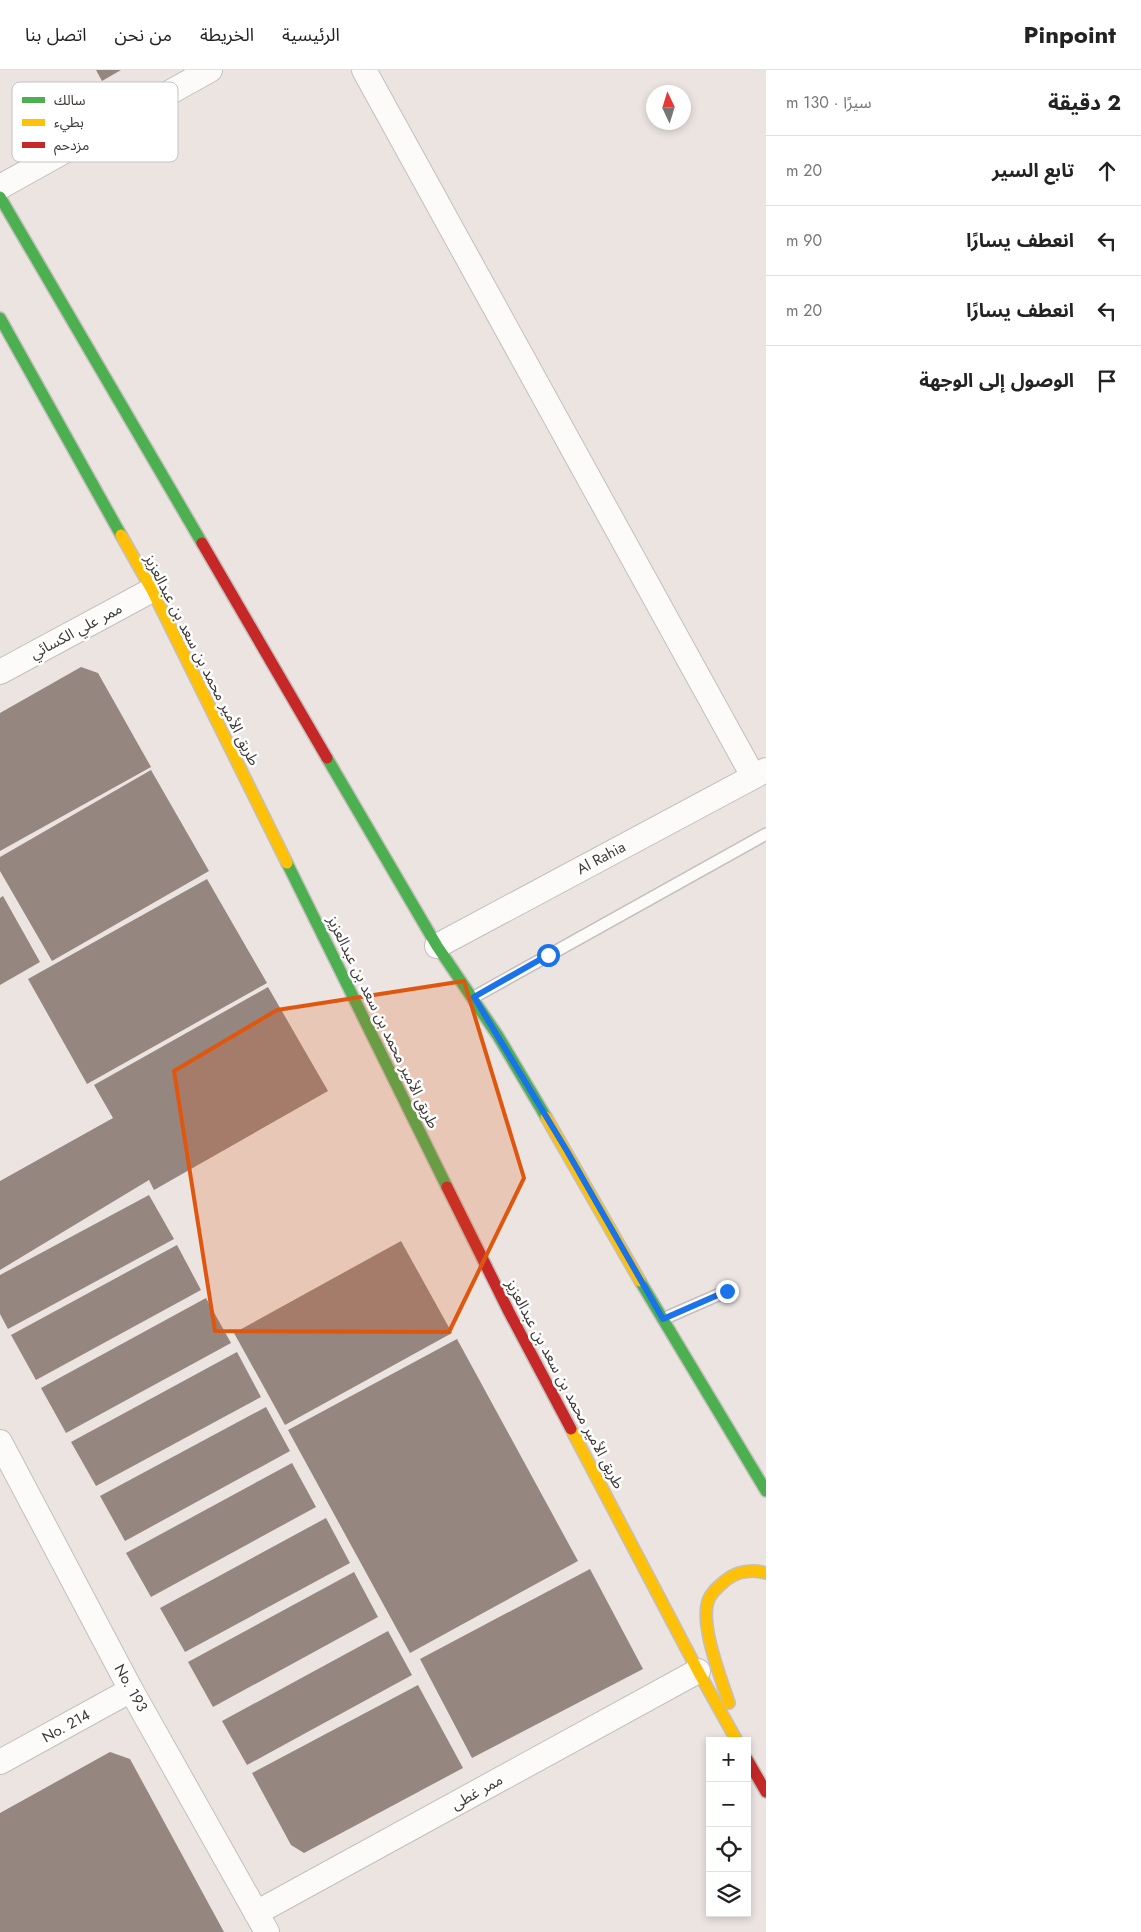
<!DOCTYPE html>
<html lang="ar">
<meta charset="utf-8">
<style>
:root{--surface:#fff;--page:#f2f2f2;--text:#222;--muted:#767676;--line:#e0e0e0}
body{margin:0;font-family:Jost,"Noto Sans Arabic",sans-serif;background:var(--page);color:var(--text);direction:rtl}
.controls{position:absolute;right:15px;bottom:15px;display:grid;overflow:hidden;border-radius:0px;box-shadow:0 2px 8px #0003}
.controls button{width:45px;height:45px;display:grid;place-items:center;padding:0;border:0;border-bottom:1px solid var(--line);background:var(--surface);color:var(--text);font:25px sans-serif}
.compass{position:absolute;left:646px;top:15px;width:45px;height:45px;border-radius:50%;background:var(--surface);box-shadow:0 2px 8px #0003;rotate:356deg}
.stop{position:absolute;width:15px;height:15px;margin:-11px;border:4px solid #1a73e8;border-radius:50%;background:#fff}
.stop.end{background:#1a73e8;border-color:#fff;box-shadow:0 1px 5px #0008}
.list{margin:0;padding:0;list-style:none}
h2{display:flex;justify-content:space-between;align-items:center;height:65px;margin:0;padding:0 20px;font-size:21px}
h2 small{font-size:16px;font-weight:400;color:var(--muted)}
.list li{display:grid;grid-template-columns:32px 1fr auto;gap:15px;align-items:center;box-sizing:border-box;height:70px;padding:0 20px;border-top:1px solid var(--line)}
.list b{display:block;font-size:19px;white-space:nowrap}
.list em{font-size:16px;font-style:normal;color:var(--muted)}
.icon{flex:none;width:28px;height:28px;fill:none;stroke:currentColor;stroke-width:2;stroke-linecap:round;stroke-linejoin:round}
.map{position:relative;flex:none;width:766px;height:1862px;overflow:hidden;direction:ltr}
header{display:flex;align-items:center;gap:30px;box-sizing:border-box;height:70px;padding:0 25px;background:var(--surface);border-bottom:1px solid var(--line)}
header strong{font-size:24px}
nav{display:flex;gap:28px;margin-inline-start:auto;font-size:18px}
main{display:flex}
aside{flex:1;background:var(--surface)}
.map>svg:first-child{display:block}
.building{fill:#968680}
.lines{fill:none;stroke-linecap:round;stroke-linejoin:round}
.lane-casing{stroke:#c4bfbc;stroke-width:14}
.street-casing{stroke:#c4bfbc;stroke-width:26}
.fast-casing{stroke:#c4bfbc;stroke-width:14}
.slow-casing{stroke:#c4bfbc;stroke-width:14}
.jam-casing{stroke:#c4bfbc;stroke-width:14}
.lane{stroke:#fcfbfa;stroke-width:11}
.street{stroke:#fcfbfa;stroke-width:24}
.fast{stroke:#4caf50;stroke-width:11}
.slow{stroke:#ffc107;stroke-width:11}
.jam{stroke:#c62828;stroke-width:11}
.route{stroke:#1a73e8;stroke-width:6}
.marked{fill:#df570e;fill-opacity:0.2;stroke:#df570e;stroke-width:4;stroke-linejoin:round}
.labels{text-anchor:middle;stroke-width:5;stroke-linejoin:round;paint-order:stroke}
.street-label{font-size:15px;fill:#3d3836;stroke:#fff}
.key{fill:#fff;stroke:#c5c3c3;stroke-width:1}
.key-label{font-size:14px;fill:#3d3836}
</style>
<header>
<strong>Pinpoint</strong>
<nav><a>الرئيسية</a><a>الخريطة</a><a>من نحن</a><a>اتصل بنا</a></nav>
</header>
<main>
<aside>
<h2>2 دقيقة<small>سيرًا · 130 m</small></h2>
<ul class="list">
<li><svg class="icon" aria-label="ahead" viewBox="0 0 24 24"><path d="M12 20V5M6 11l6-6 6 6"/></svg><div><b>تابع السير</b></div><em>20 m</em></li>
<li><svg class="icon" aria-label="left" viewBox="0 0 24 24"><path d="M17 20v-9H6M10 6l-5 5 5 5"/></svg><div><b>انعطف يسارًا</b></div><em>90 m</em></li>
<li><svg class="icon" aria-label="left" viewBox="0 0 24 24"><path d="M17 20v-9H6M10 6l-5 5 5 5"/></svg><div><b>انعطف يسارًا</b></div><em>20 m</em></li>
<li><svg class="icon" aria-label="arrive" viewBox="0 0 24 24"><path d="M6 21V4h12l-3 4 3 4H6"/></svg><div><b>الوصول إلى الوجهة</b></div></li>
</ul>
</aside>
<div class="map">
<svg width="766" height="1862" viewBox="0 0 766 1862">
<rect width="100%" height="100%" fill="#ebe4e1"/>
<g class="building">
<polygon points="96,0 121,0 102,11"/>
<polygon points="81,597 98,603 151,697 0,781 0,643"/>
<polygon points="151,700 209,801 52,891 0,801 0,787"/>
<polygon points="207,809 267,913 87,1014 28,909"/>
<polygon points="3,826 40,892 0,915 0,828"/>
<polygon points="268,917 328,1021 154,1120 149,1110 0,1200 0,1111 113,1048 94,1015"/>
<polygon points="149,1125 174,1169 8,1259 0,1244 0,1205"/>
<polygon points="401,1171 452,1263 285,1355 234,1263"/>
<polygon points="177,1175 201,1220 36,1310 11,1265"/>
<polygon points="206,1228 231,1273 66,1363 41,1318"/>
<polygon points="457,1269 578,1491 410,1583 288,1360"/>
<polygon points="237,1282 261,1327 96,1416 71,1372"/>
<polygon points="266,1337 290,1381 125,1471 100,1426"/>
<polygon points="292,1393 316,1437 151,1527 126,1483"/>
<polygon points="326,1448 350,1493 185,1582 160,1538"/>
<polygon points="590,1499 643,1599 472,1688 420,1589"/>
<polygon points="354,1502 378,1547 213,1637 188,1592"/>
<polygon points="388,1561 412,1605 247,1695 222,1651"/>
<polygon points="418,1615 463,1698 304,1783 291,1775 252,1703"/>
<polygon points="110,1682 130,1689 224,1862 0,1862 0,1743"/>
</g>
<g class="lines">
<defs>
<g id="lane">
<polyline points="474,927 766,764"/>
<polyline points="663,1249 727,1221"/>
</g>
<g id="street">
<polyline points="364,0 753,706"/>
<polyline points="0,117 210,0"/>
<polyline points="0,602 152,520"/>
<polyline points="437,876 766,700"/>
<polyline points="0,1372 131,1620 267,1862"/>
<polyline points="0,1692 131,1620"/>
<polyline points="256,1843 698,1601"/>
</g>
<g id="fast">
<polyline points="0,127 202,473"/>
<polyline points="0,248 121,465"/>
<polyline points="327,688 437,876 498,966 546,1047"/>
<polyline points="287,793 447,1117"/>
<polyline points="640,1211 766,1421"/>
</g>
<g id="slow">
<polyline points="121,465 152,520 287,793"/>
<polyline points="546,1047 640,1211"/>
<polyline points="571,1359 698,1601 737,1671"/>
<path d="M 729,1633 C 721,1608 700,1556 708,1531 C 711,1522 719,1516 726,1510 C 738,1501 751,1499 766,1503"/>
</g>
<g id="jam">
<polyline points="202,473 327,688"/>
<polyline points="447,1117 509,1242 571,1359"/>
<polyline points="747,1689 766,1722"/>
</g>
</defs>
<use href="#lane" class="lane-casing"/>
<use href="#street" class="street-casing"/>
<use href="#fast" class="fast-casing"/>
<use href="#slow" class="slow-casing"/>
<use href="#jam" class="jam-casing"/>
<use href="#lane" class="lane"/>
<use href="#street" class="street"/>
<use href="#fast" class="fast"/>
<use href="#slow" class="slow"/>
<use href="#jam" class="jam"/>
</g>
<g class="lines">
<polyline class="route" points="548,885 474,927 567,1081 663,1249 727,1221"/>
</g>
<path class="marked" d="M 464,911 L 524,1108 L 449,1262 L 215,1261 L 174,1001 L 277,940 Z"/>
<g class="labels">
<g class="street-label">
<text transform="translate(76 561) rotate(-28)" y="5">ممر علي الكسائي</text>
<text transform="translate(202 590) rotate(63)" y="5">طريق الأمير محمد بن سعد بن عبدالعزيز</text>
<text transform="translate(601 788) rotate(-28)" y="5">Al Rahia</text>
<text transform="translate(383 952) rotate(64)" y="5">طريق الأمير محمد بن سعد بن عبدالعزيز</text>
<text transform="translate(565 1314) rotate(62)" y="5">طريق الأمير محمد بن سعد بن عبدالعزيز</text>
<text transform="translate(131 1618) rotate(61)" y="5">No. 193</text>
<text transform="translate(66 1656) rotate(-29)" y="5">No. 214</text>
<text transform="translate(477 1722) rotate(-29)" y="5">ممر غطى</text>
</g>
</g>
<rect x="12" y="12" width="166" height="80" rx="8" class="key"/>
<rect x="22" y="27" width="23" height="6" fill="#4caf50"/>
<rect x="22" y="49" width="23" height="7" fill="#ffc107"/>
<rect x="22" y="72" width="23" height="6" fill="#c62828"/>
<g class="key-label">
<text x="54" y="35">سالك</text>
<text x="54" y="57">بطيء</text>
<text x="54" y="80">مزدحم</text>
</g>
</svg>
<div class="controls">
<button>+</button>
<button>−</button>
<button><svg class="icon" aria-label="locate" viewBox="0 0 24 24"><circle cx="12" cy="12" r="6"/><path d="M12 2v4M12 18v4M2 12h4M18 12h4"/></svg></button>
<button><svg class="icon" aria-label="layers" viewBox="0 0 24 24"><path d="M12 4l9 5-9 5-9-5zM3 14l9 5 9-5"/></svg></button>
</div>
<svg class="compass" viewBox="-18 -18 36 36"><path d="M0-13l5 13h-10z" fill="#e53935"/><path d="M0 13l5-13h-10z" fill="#767676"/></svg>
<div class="stop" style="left:548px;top:885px"></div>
<div class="stop end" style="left:727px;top:1221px"></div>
</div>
</main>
